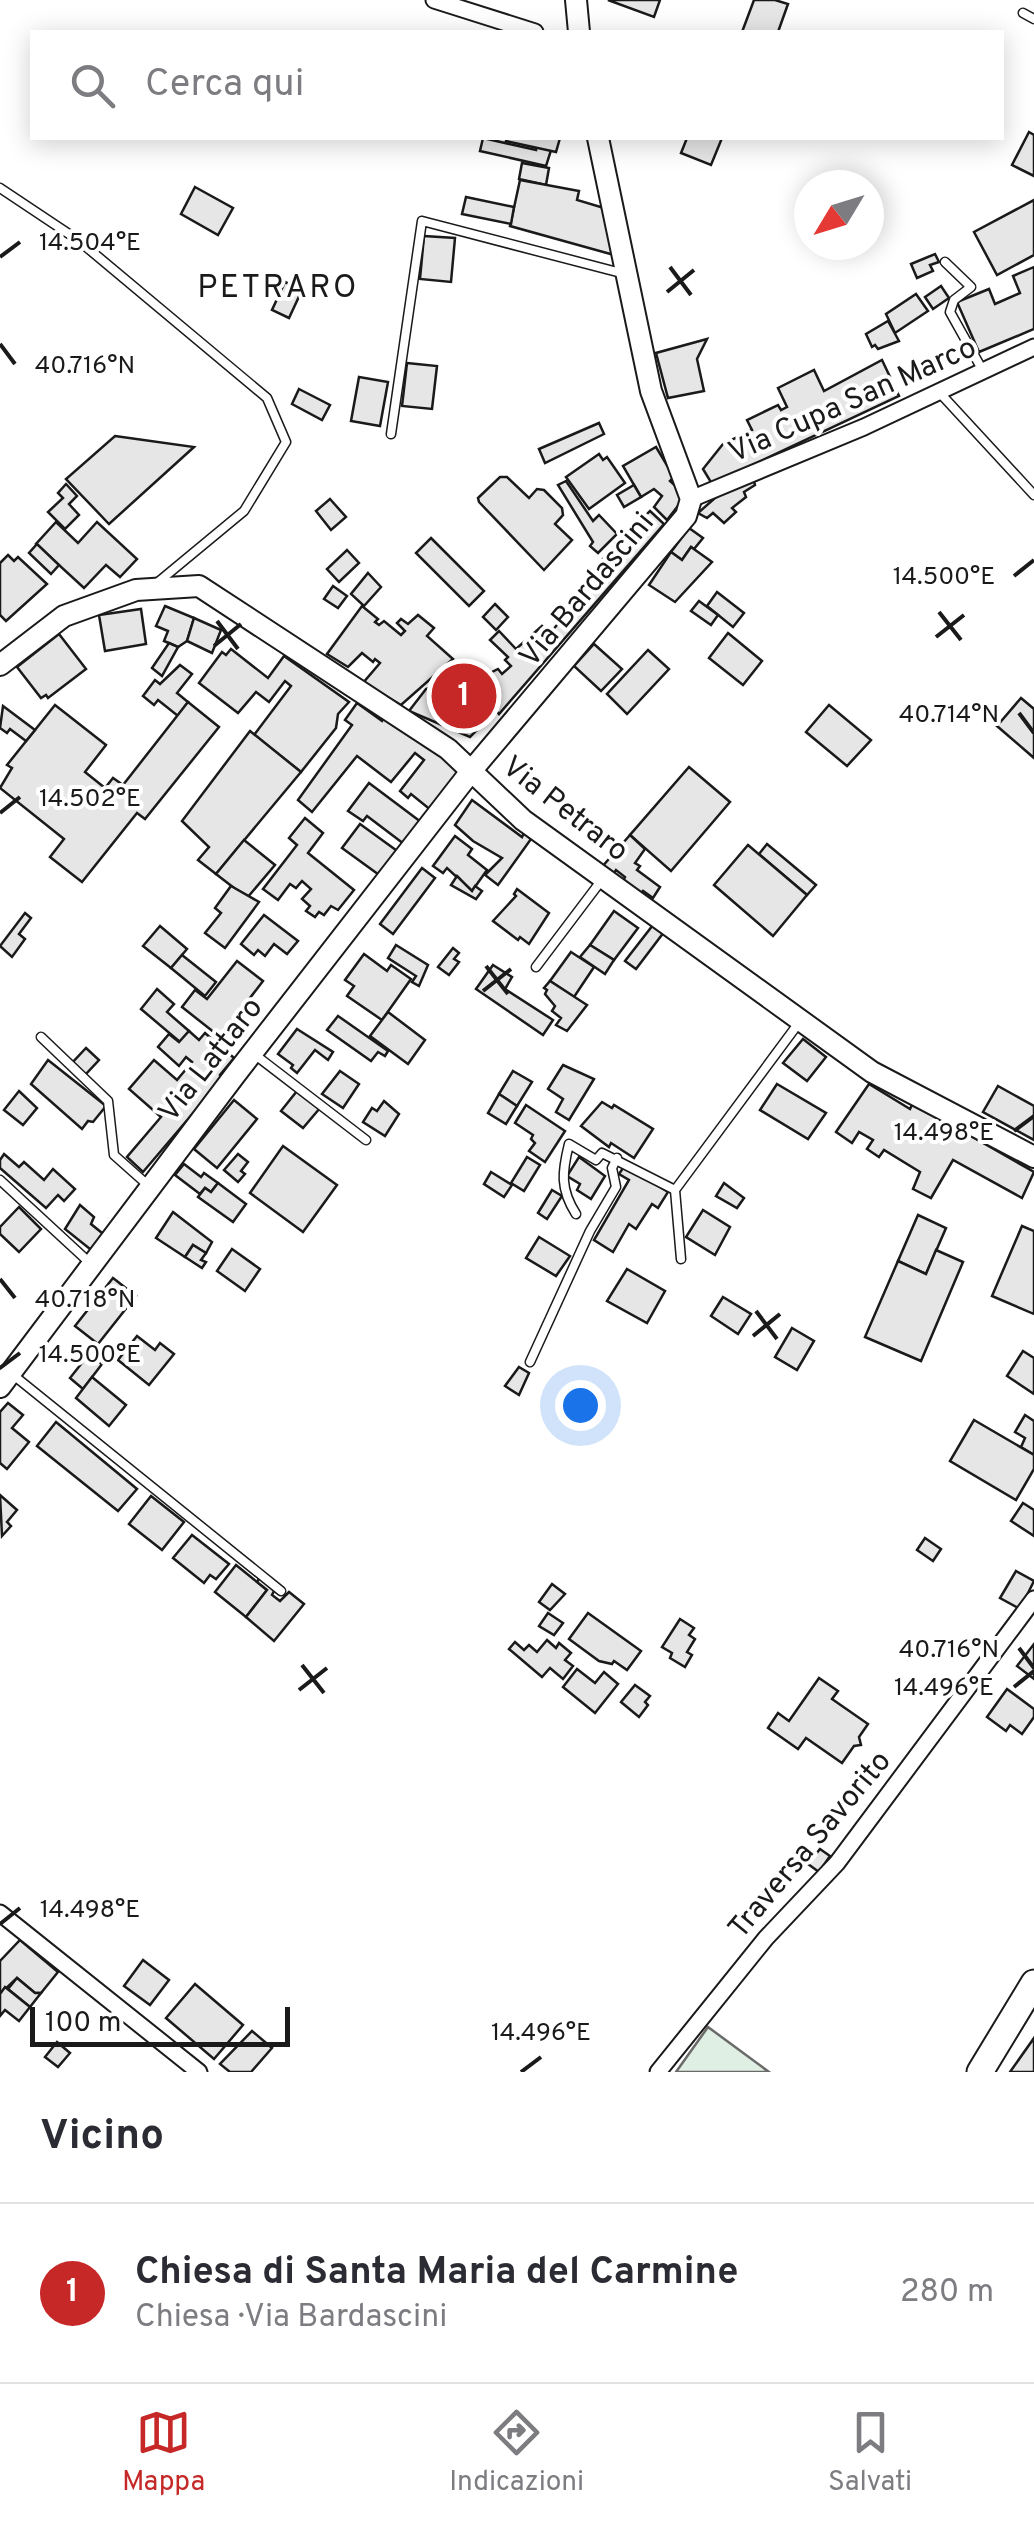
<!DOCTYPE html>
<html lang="it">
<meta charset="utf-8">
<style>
:root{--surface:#fff;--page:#f7f7f7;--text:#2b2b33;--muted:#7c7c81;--line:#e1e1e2;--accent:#c62828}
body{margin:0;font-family:Overpass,sans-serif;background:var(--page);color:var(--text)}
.compass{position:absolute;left:794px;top:170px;width:90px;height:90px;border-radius:50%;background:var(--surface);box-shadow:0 5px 25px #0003;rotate:232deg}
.scale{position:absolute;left:30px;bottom:25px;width:260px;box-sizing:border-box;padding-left:10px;border:5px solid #1a1a1a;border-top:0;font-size:28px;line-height:35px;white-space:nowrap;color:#1a1a1a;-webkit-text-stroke:8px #fff;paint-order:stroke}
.you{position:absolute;left:580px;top:1405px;width:35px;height:35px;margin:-25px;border:8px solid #fff;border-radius:50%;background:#1a73e8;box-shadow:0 0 0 15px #1a73e833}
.badge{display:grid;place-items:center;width:65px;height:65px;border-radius:50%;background:var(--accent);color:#fff;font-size:32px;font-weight:700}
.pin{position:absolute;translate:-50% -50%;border:5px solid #fff;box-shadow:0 2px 10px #0006}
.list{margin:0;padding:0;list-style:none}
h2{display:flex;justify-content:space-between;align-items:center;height:130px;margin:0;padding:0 40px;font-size:42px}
h2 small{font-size:32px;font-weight:400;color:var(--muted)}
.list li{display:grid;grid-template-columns:65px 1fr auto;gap:30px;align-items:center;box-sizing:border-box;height:180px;padding:0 40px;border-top:2px solid var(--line)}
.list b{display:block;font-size:38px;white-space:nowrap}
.list p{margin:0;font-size:32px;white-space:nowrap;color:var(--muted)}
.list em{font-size:32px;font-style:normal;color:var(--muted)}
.icon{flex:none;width:55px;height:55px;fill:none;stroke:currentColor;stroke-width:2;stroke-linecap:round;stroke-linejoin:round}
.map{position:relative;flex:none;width:1034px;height:2072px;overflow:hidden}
.search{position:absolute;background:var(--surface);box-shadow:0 5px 25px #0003;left:30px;right:30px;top:30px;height:110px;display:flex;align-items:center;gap:25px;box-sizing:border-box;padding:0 35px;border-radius:0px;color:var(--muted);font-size:38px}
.sheet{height:310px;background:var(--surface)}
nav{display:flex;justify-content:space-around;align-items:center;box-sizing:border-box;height:140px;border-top:2px solid var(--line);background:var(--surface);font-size:28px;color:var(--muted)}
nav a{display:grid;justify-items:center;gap:5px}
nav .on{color:var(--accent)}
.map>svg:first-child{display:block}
.green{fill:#e0efe3;stroke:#6a6a6a;stroke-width:2.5}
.building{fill:#e6e6e6;stroke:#1a1a1a;stroke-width:2.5}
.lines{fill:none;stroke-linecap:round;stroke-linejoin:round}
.service-casing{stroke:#1a1a1a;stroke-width:11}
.minor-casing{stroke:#1a1a1a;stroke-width:19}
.tertiary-casing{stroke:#1a1a1a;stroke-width:24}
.trunk-casing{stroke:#1a1a1a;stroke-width:29}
.service{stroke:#fff;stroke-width:8}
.minor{stroke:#fff;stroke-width:15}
.tertiary{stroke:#fff;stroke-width:20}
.trunk{stroke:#fff;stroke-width:25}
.ticks{fill:none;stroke:#1a1a1a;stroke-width:4}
.labels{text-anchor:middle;stroke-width:8;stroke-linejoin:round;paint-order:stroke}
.street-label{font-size:30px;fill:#1a1a1a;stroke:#fff}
.neighbourhood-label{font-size:32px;letter-spacing:2.5px;fill:#1a1a1a;stroke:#fff}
.ticks-label{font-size:25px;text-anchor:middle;fill:#1a1a1a;stroke:#fff;stroke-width:8;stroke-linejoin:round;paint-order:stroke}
</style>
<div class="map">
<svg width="1034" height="2072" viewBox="0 0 1034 2072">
<rect width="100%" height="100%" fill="#fff"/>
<polygon class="green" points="708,2027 769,2072 676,2072"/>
<g class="building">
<polygon points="608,0 660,0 654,17"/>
<polygon points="754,0 775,0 788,4 778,32 742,32"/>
<polygon points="1029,132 1034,135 1034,176 1012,165"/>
<polygon points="483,138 536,150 536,146 551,150 546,166 480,151"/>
<polygon points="507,138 560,138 556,152 506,141"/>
<polygon points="687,138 722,138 711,165 681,153"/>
<polygon points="522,163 549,168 546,185 519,179"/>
<polygon points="520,180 579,191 577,200 604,208 614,255 510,226"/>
<polygon points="195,187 233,208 218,235 181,214"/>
<polygon points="466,197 514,207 511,224 462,214"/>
<polygon points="1034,200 1034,255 997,275 974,232"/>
<polygon points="424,236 455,238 451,282 420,279"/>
<polygon points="935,254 939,262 930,265 933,271 917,278 911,264"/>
<polygon points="1034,267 1034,329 979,352 957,302 989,289 995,304 1020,293 1013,276"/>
<polygon points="285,282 302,290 289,318 272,310"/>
<polygon points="941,286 949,298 933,309 925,297"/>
<polygon points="916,294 928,311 895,333 886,314"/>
<polygon points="888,321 899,341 878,349 875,345 872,347 866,334"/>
<polygon points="707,339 697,359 704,391 668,398 656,353"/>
<polygon points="882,360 899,396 712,484 703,469 723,444 752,430 747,420 778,405 781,410 787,407 778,388 814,370 824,391"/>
<polygon points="407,363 437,366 432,409 402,406"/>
<polygon points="359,377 388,382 380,426 351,421"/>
<polygon points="299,389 330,405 322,420 292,404"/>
<polygon points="599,423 604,434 545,463 539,449"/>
<polygon points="115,436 194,447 109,524 66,479"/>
<polygon points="656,447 674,477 670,481 681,491 681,502 667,520 654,507 662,496 654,489 641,497 623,466"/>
<polygon points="599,454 603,460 607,457 625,483 589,509 566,477"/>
<polygon points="500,477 507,477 529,498 537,489 544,490 562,508 563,515 555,524 572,540 544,570 479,502 478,498"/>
<polygon points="753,478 755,485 744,492 746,497 732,508 736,512 724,523 713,513 707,518 698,513 715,498"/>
<polygon points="566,481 593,521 599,515 617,534 598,553 590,546 593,542 558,485"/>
<polygon points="66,484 77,496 69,504 79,515 65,529 48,512 63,498 58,493"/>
<polygon points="634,485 641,497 624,507 617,495"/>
<polygon points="330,499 346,517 331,530 316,511"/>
<polygon points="650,511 664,524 499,714 492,706 487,709 462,677 472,669 478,679 498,669 502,674 511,666 505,660 508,657 490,640 499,631 516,649 542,626 550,633 563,618 553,608 566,604 574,594 580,598 606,565 601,561"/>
<polygon points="56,522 78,543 97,522 137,559 120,577 106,565 84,588 36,544"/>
<polygon points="689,528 703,538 694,549 691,547 682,560 671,552"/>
<polygon points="431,538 484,591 469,606 416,553"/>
<polygon points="37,544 59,565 51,574 29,553"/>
<polygon points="691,547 712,562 675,602 649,585 671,552 682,560"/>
<polygon points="347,550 359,563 339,582 327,569"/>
<polygon points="8,555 14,561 18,557 47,584 6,621 0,615 0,563"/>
<polygon points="368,573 381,587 364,606 351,594"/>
<polygon points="333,586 347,596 338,608 324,599"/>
<polygon points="717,592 744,613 733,627 707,606"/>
<polygon points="699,601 718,615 711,625 691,611"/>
<polygon points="495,604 508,617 496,630 483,617"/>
<polygon points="165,606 194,618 187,641 178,647 164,641 168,631 156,626"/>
<polygon points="362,606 378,619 375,622 379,625 384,621 401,635 405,631 397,623 401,619 408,624 418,615 434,628 427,636 453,659 401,705 363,683 380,663 375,659 373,662 362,653 348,667 327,654"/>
<polygon points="141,609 146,644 105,651 99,615"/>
<polygon points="194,618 221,630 212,653 187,641"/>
<polygon points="728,633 762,661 743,685 709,658"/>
<polygon points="59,634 86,669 48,698 46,695 41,698 17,667"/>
<polygon points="169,643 178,647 162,676 152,668"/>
<polygon points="594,644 622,669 601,691 574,666"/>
<polygon points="231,649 268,678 284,656 349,702 338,714 336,728 301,772 254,735 291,686 285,681 269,702 256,692 238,713 199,683 222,652 226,655"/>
<polygon points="648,650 669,669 627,714 607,694"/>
<polygon points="180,665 192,674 177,693 188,702 178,716 158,700 154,705 143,696 155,680 160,684"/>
<polygon points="462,677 487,709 492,706 496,711 477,730 445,685"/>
<polygon points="442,683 477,730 470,737 409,711 426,689"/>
<polygon points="1021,698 1034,709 1034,758 997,726"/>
<polygon points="188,702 219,727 145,819 137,813 82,882 50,857 64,839 0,788 12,768 7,765 55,705 106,745 85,772 105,788 113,778 123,785"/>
<polygon points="357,703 382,721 385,716 463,767 432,811 411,794 408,798 400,791 424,760 415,753 391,782 357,756 312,812 298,800 352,725 345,720"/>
<polygon points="829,705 871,740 847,766 806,732"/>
<polygon points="3,706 35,730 26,741 10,729 7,733 0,728"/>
<polygon points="250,731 301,772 216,874 198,860 209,847 182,821"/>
<polygon points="689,767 730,802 671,871 630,835"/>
<polygon points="369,783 421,822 404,844 367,816 363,821 348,811"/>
<polygon points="472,800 522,837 524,833 531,839 498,885 485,875 502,858 473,841 455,825"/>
<polygon points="305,818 323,833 308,853 354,890 338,910 331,906 324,915 319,912 315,917 306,911 310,906 302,899 311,889 302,881 296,888 290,884 278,900 263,889 297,845 289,838"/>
<polygon points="360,824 400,853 382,877 342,848"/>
<polygon points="630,835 645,849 635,863 640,866 637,870 660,887 653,898 643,891 640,894 623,881 625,877 616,870 612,876 601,868"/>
<polygon points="455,836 472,849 468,855 487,870 472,891 447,868 443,873 433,866"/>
<polygon points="244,840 275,865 247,898 216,874"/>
<polygon points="767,844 816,885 807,895 759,854"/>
<polygon points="748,845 807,895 773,936 714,885"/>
<polygon points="422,868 435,878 393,934 380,924"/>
<polygon points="457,876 472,891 475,886 482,891 476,899 451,885"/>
<polygon points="231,886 259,902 225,948 205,933 221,913 215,908"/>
<polygon points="517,889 549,913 529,944 520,937 518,940 493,921 516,896 514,894"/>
<polygon points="614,911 638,928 614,960 590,945"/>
<polygon points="25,913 31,918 19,934 25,939 12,957 0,946"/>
<polygon points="264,915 298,941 287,954 274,944 265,956 258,950 254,955 241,944"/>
<polygon points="653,925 664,932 636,969 625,961"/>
<polygon points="160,926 187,949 171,968 143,946"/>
<polygon points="396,945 428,965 419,986 412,982 416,976 388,958"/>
<polygon points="590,945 614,960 605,974 580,957"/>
<polygon points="453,948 459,953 454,959 459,962 449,975 438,967"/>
<polygon points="571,952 594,967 574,997 550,981"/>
<polygon points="364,954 387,971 391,965 411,979 382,1020 347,996 354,986 345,980"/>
<polygon points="182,955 216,982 205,996 171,968"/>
<polygon points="237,961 263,981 220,1037 182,1007 195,990 207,999"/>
<polygon points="493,965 512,977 505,989 553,1020 543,1035 476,989"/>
<polygon points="550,981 587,1005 567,1031 556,1025 561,1018 552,1011 555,1006 545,994 547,990 544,988"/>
<polygon points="157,989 174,1004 167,1012 189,1031 180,1042 141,1009"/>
<polygon points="388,1012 425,1040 408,1064 370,1036"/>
<polygon points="338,1016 388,1051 385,1056 378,1052 371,1061 327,1030"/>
<polygon points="297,1029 333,1052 328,1060 315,1050 297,1073 291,1068 293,1065 278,1054"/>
<polygon points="189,1031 199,1040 205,1033 234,1058 220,1075 223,1078 143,1172 127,1157 161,1117 129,1089 154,1060 177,1080 192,1062 186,1057 179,1066 158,1047 169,1034 179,1042"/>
<polygon points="803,1039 826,1057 807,1081 783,1063"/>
<polygon points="86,1048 99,1060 85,1075 72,1063"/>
<polygon points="48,1060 106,1106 93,1122 88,1121 82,1129 31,1084"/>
<polygon points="563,1065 594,1079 569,1120 556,1112 563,1099 548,1089"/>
<polygon points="340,1071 359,1084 343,1108 322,1094"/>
<polygon points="513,1071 532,1082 517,1106 499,1094"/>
<polygon points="777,1084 826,1113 808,1139 760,1110"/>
<polygon points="869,1084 910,1109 913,1103 1034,1172 1022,1198 953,1160 931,1198 913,1189 920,1172 884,1150 879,1157 867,1149 873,1140 859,1132 852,1143 836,1132"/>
<polygon points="998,1086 1034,1106 1034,1140 983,1112"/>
<polygon points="19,1091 37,1108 23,1125 4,1110"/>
<polygon points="297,1091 320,1108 303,1128 281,1111"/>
<polygon points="499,1094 517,1106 506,1124 488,1113"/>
<polygon points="234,1100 257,1119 217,1168 194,1149"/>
<polygon points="384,1101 399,1114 385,1136 363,1122 372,1108 377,1111"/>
<polygon points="602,1102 612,1108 614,1105 653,1129 634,1158 611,1143 609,1147 581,1126"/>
<polygon points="526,1105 565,1131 545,1162 529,1151 535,1143 531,1139 533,1135 515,1123"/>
<polygon points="283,1146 337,1185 303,1232 250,1193"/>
<polygon points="4,1154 19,1167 24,1162 44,1180 53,1169 75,1189 64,1201 58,1195 46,1208 0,1168 0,1160"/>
<polygon points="238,1154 248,1162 241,1171 245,1174 238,1182 224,1170"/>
<polygon points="527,1157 540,1165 524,1191 511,1183"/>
<polygon points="579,1157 605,1176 591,1199 577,1190 580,1184 567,1176"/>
<polygon points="184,1164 201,1177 204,1173 218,1183 211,1192 205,1188 200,1194 175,1175"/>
<polygon points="625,1165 668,1192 658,1208 652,1204 636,1229 629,1224 613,1252 594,1240 629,1180 619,1174"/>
<polygon points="491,1172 512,1185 504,1197 484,1184"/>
<polygon points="218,1183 246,1204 233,1222 198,1197 205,1188 211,1192"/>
<polygon points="724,1183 744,1198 737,1208 716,1196"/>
<polygon points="552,1190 562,1196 547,1219 538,1213"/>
<polygon points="80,1205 94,1217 91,1224 107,1237 95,1253 65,1229"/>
<polygon points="19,1207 41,1229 19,1252 0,1234 0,1227"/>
<polygon points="703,1210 730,1227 715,1255 686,1237"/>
<polygon points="173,1212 212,1242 206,1253 193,1245 185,1257 156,1238"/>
<polygon points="918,1215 946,1228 926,1274 898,1261"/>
<polygon points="1022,1226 1034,1231 1034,1314 992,1296"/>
<polygon points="539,1237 570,1256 556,1276 526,1258"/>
<polygon points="193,1245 206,1253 201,1260 206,1262 202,1268 185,1257"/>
<polygon points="232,1249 260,1269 245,1291 217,1271"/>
<polygon points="936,1250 963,1262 921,1361 865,1337 898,1261 926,1274"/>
<polygon points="627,1269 665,1291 647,1323 607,1301"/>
<polygon points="113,1278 136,1296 98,1344 75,1326"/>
<polygon points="723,1297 751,1314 738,1334 711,1316"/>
<polygon points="792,1328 814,1341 797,1370 775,1357"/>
<polygon points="137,1336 155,1350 160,1343 174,1354 149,1385 118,1360"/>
<polygon points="1023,1351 1034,1358 1034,1394 1007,1376"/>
<polygon points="89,1354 102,1364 83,1389 70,1378"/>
<polygon points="519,1367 529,1373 519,1395 505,1386"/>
<polygon points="92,1377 126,1405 109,1426 76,1398"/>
<polygon points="8,1403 23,1415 12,1428 29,1442 7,1469 0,1463 0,1412"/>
<polygon points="1025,1415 1034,1421 1034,1455 1021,1447 1025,1438 1015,1432"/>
<polygon points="974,1420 1034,1455 1034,1469 1016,1500 950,1461"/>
<polygon points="56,1422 137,1489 118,1511 37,1446"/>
<polygon points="0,1495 17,1510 7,1522 11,1526 2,1536"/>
<polygon points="151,1496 184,1522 162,1550 129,1524"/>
<polygon points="1023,1503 1034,1510 1034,1536 1011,1521"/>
<polygon points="192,1535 229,1564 216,1579 210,1575 204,1583 173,1558"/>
<polygon points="925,1538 941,1549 933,1561 917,1550"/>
<polygon points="236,1565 267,1590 246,1617 215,1592"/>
<polygon points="1016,1571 1034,1581 1020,1609 1000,1598"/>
<polygon points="260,1577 275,1589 272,1595 280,1601 289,1592 304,1604 274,1641 246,1617 267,1590 257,1582"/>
<polygon points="552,1584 565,1594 550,1610 539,1602"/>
<polygon points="548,1613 563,1623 554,1635 539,1626"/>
<polygon points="588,1613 641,1651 627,1670 614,1661 612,1664 599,1661 569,1639"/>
<polygon points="680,1619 694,1628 689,1635 695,1639 687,1652 692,1655 685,1667 670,1658 672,1653 662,1647"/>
<polygon points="547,1640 556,1648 559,1643 571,1653 565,1660 573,1666 563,1679 550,1668 542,1677 509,1649 515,1642 524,1650 529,1645 537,1652"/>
<polygon points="1034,1644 1034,1679 1017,1666"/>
<polygon points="577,1669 595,1683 604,1672 618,1684 595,1713 563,1687"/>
<polygon points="819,1678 838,1691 832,1699 868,1724 859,1737 861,1745 854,1746 842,1763 806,1738 798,1749 768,1728 778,1713 789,1721"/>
<polygon points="635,1685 650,1696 645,1702 648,1705 639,1717 621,1702"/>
<polygon points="1007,1689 1034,1709 1034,1717 1022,1734 1010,1725 1006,1731 987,1717"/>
<polygon points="820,1849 830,1856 819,1872 808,1864"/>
<polygon points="20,1940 58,1972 41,1993 35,1993 17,1978 0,1994 0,1961"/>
<polygon points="143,1960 169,1980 150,2005 124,1986"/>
<polygon points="17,1978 35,1993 41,1993 30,2007 8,1989"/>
<polygon points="195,1984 243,2025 214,2059 166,2018"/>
<polygon points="5,1987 30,2007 19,2021 5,2010 0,2016 0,1994"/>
<polygon points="252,2031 272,2048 251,2072 230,2072 220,2064"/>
<polygon points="1034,2038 1034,2072 1010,2072"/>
<polygon points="57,2042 70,2053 58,2067 45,2057"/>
</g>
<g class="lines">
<defs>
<g id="service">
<polyline points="1023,13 1034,19"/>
<polyline points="0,188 78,240 267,398 286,442 244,511 157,583"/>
<polyline points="945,262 971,287 954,300 950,312 983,371"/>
<polyline points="939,392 1034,495"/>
<polyline points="391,434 422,221 625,274"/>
<polyline points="536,967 601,881"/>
<polyline points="41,1037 108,1101 114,1155 150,1187"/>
<polyline points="254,1054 366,1140"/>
<polyline points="0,1180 91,1264"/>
<path d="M 576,1214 C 560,1189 562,1172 569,1144 L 596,1160 L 602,1153 L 675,1190"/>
<polyline points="681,1259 675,1190 798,1024"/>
<polyline points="530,1362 590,1231 616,1187 612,1168 617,1158"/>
<polyline points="12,1374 281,1591"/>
</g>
<g id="minor">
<polyline points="434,0 535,32"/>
<polyline points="691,499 864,427 1034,347"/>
<polyline points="0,1913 199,2072"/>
<polyline points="658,2072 766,1938 837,1863 1034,1599"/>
</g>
<g id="tertiary">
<polyline points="576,0 579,32"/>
<polyline points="0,665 64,616 136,590 199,586 448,749 523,820 872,1072 1034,1157"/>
<polyline points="0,1387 235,1075 472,770 686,516 691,499 651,391 598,138"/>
</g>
<polyline id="trunk" points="980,2072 1034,1983"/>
</defs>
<use href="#service" class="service-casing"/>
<use href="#minor" class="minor-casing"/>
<use href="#tertiary" class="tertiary-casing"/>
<use href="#trunk" class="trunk-casing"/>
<use href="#service" class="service"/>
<use href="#minor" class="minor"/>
<use href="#tertiary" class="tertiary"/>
<use href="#trunk" class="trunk"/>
</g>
<path class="ticks" d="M 0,257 L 20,242M 670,267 L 691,295M 667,292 L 694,270M 0,344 L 15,364M 1014,576 L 1034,560M 939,612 L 961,640M 217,621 L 238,649M 936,637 L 964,615M 214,646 L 241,624M 1019,713 L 1034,733M 0,813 L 20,797M 486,966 L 508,994M 483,991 L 511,969M 1014,1131 L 1034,1116M 0,1279 L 15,1298M 756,1311 L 777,1339M 753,1336 L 780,1314M 0,1368 L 20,1353M 1019,1648 L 1034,1668M 302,1665 L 324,1693M 1014,1687 L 1034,1671M 299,1690 L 327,1668M 0,1924 L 20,1908M 521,2072 L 541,2057"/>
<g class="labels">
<g class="street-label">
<text transform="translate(852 399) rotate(-24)" y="10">Via Cupa San Marco</text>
<text transform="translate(586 589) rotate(-50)" y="10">Via Bardascini</text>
<text transform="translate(566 808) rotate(38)" y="10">Via Petraro</text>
<text transform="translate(210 1059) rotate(-52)" y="10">Via Lattaro</text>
<text transform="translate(809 1844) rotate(-50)" y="10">Traversa Savorito</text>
</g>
<g class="neighbourhood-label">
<text x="278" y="297">PETRARO</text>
</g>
</g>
<g class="ticks-label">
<text x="90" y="250">14.504°E</text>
<text x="85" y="373">40.716°N</text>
<text x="944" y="584">14.500°E</text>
<text x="949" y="722">40.714°N</text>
<text x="90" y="806">14.502°E</text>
<text x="944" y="1140">14.498°E</text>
<text x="85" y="1307">40.718°N</text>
<text x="90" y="1362">14.500°E</text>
<text x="949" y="1657">40.716°N</text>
<text x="944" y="1695">14.496°E</text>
<text x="90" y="1917">14.498°E</text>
<text x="541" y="2040">14.496°E</text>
</g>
</svg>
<svg class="compass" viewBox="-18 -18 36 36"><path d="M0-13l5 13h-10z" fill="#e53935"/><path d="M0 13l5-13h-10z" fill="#7c7c81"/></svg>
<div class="scale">100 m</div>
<div class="you"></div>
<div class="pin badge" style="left:464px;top:696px">1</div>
<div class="search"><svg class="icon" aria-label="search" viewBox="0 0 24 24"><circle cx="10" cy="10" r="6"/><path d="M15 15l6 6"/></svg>Cerca qui</div>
</div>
<section class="sheet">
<h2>Vicino<small></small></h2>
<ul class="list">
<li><span class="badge">1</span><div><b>Chiesa di Santa Maria del Carmine</b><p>Chiesa · Via Bardascini</p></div><em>280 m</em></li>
</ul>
</section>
<nav>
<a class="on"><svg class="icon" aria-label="map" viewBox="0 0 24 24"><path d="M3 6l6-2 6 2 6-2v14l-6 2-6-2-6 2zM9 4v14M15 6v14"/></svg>Mappa</a>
<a><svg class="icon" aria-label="directions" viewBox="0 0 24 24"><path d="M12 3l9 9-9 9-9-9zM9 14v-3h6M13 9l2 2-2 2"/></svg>Indicazioni</a>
<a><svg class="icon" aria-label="saved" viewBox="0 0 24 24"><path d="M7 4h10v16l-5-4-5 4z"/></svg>Salvati</a>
</nav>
